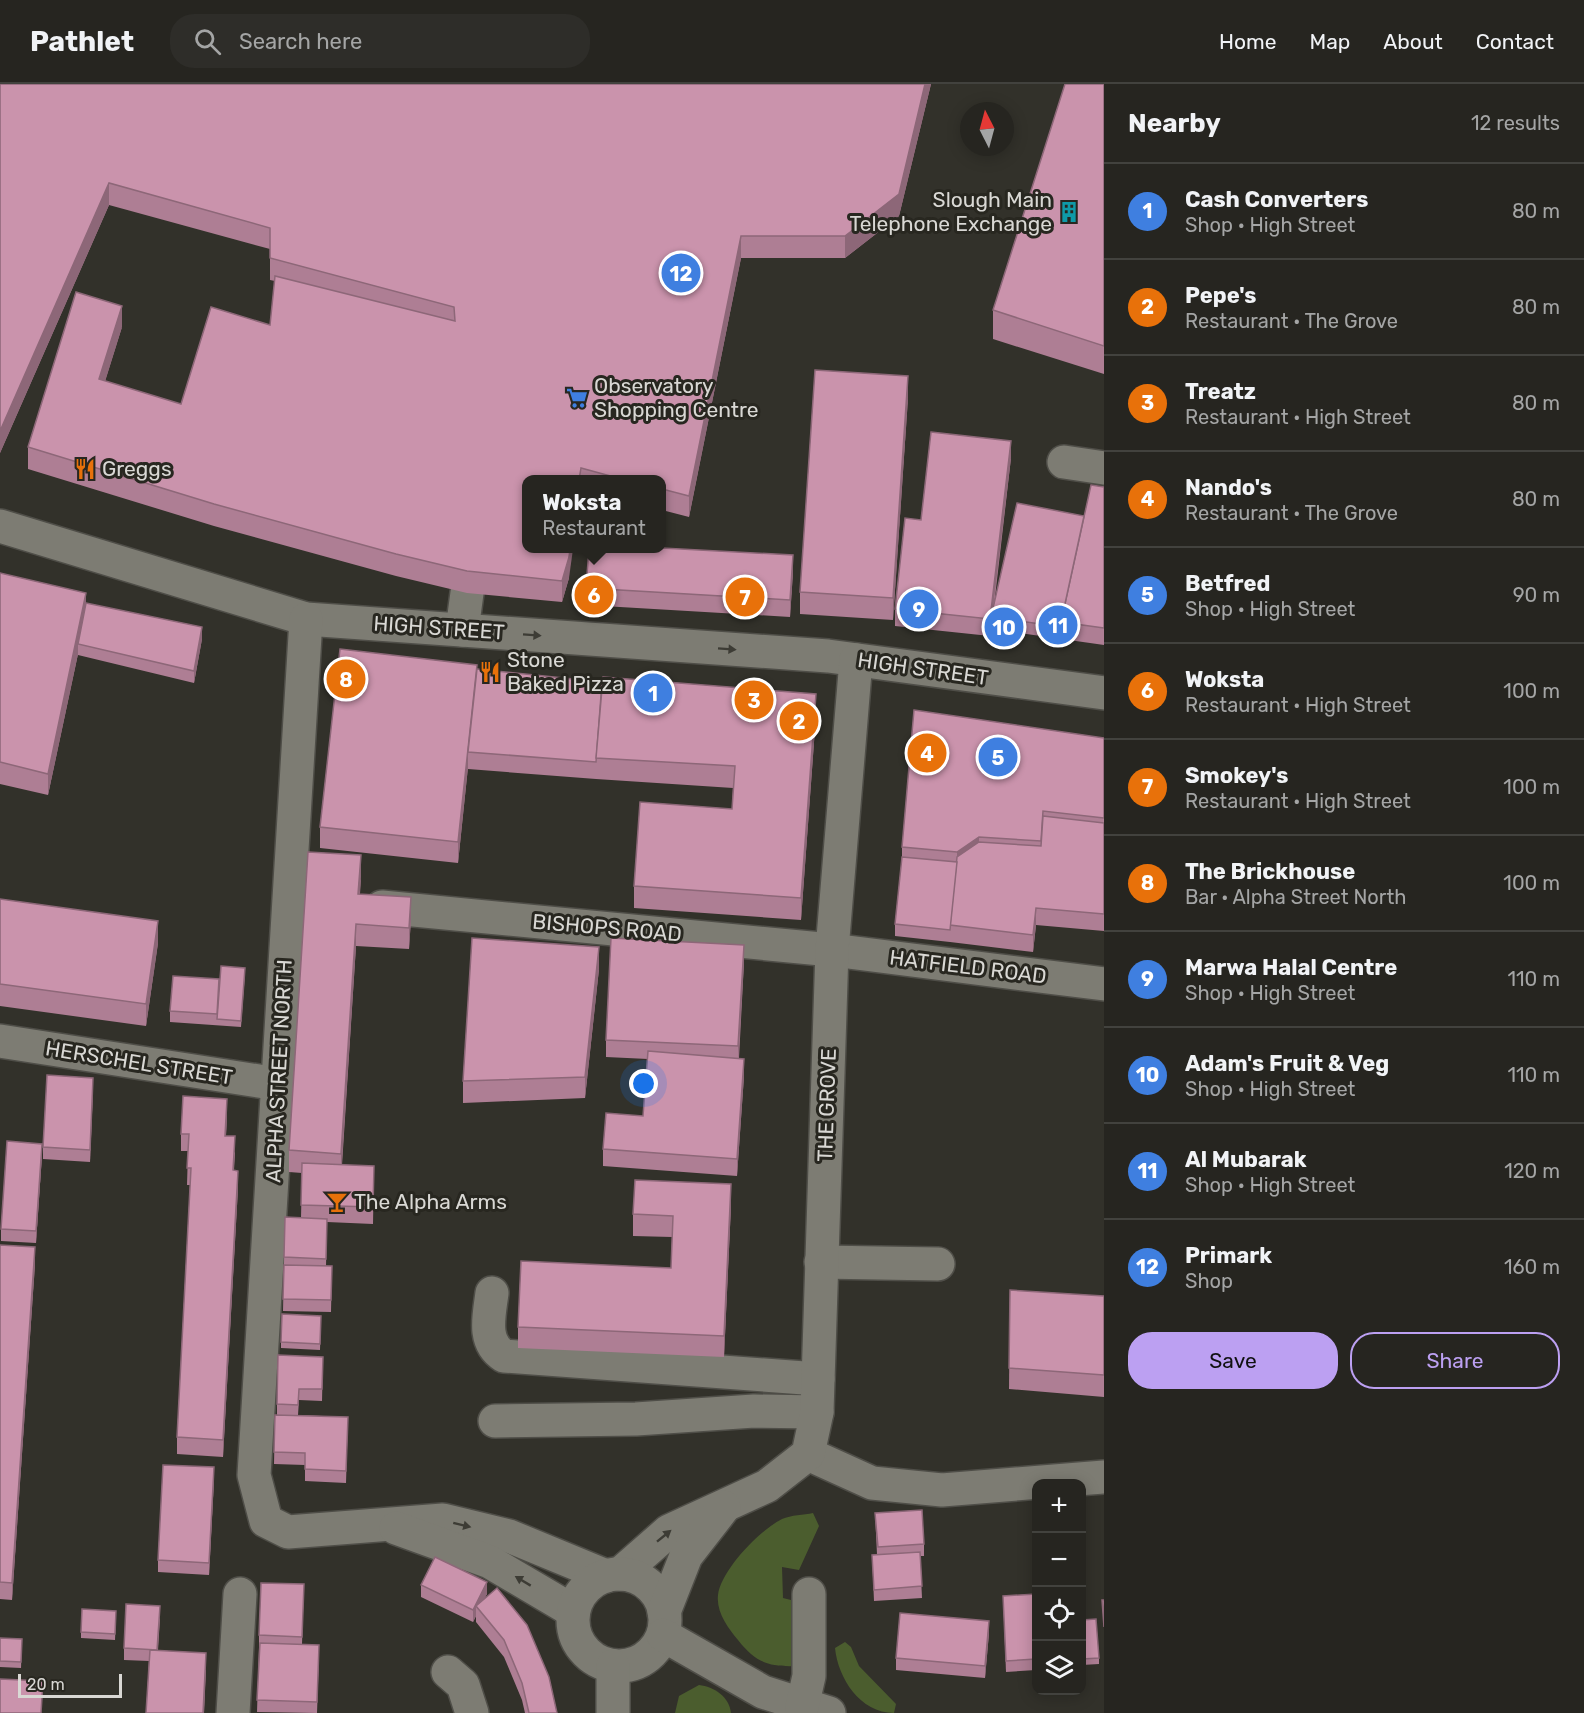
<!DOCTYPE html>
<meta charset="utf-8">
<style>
:root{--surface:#262520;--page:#2e2d29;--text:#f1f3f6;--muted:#a4a5a5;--line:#42423e;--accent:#bca0f2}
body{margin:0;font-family:Rubik,sans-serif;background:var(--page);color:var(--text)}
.controls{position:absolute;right:18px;bottom:18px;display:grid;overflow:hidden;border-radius:12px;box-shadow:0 3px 15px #0003}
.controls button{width:54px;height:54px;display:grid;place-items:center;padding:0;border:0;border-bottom:2px solid var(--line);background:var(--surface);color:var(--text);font:30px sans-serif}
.compass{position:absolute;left:960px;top:18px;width:54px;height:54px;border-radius:50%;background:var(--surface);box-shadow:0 3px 15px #0003;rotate:354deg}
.scale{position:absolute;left:18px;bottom:15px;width:104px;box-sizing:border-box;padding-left:6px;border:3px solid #d9d8d4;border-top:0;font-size:16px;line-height:21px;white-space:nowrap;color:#d9d8d4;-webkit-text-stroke:4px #282720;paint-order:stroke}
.you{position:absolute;left:644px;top:1000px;width:21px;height:21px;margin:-15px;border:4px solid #fff;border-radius:50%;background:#1a73e8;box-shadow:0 0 0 9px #1a73e833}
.badge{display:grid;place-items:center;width:39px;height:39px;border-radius:50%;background:var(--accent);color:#fff;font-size:20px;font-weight:700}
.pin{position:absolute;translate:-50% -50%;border:3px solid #fff;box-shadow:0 2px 6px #0006}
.popup{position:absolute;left:522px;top:391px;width:144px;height:78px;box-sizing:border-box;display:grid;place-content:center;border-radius:12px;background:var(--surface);filter:drop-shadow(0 2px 4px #0005);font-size:20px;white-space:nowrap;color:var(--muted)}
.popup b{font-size:22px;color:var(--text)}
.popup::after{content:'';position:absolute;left:50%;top:100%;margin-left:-12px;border:12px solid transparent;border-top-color:var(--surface)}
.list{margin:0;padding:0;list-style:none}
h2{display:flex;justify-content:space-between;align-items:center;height:78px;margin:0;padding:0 24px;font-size:26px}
h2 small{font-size:20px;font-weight:400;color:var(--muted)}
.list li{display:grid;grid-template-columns:39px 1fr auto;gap:18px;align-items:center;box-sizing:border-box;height:96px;padding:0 24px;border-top:2px solid var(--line)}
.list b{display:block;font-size:22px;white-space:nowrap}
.list p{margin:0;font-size:20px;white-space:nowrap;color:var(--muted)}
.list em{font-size:20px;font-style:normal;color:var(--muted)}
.actions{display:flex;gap:12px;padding:18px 24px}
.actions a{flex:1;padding:14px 0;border:2px solid var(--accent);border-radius:24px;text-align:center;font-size:21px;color:var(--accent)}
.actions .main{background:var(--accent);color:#111}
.icon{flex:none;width:33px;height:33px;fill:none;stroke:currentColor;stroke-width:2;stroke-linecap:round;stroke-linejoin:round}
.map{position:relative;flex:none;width:1104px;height:1629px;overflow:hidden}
header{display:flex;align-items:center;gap:36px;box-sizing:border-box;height:84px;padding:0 30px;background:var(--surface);border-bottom:2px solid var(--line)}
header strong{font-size:28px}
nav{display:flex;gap:33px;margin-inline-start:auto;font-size:21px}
.search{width:420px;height:54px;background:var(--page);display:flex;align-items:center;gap:15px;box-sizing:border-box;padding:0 21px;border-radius:24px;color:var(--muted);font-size:22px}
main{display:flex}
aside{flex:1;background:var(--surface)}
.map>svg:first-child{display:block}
.green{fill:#4b5d2e}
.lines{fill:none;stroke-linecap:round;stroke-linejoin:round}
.minor-casing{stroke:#4f4e48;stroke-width:36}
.minor{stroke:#7d7c73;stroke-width:33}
.wall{fill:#ae7e94}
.shaded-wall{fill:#8d6778}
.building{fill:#ca93ac;stroke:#8d6778;stroke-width:1.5}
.oneway{fill:#3d3c35}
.labels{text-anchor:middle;stroke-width:6;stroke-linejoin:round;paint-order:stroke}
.poi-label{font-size:21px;fill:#d9d8d4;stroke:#282720;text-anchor:start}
.street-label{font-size:21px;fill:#d9d8d4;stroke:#282720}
</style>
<header>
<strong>Pathlet</strong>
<div class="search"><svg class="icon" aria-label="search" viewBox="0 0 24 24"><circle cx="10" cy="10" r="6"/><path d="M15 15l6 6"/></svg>Search here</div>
<nav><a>Home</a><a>Map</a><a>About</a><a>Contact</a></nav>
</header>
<main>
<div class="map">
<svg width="1104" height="1629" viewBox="0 0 1104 1629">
<rect width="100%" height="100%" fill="#32312a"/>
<g class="green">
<path d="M 813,1429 L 819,1442 L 799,1486 L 782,1483 L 783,1514 L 799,1518 L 797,1582 C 769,1583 756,1579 738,1556 C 728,1544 716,1528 718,1511 C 721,1486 760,1446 782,1435 C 791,1431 804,1431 813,1429 Z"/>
<path d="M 845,1558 L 851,1563 L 859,1582 L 896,1620 L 894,1629 C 860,1629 838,1594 835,1564 Z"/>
<path d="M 699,1601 C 714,1603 729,1612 731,1629 L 675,1629 L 679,1612 Z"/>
</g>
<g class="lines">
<defs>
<g id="minor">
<polyline points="1064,378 1104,384"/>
<polyline points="0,442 306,535 828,572 1104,609"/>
<polyline points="306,535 254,1391 266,1437 288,1448 443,1436 509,1452 606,1492"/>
<polyline points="462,546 467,509"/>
<polyline points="382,823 832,866 1104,900"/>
<polyline points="0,957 278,1000"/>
<polyline points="821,1178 938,1180"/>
<path d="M 492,1209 C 489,1232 482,1258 504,1272 L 818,1295"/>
<polyline points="495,1337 636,1335 754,1327 817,1328"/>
<polyline points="808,1370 872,1399 942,1406 1104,1393"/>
<polyline points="396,1444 490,1478 573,1527"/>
<polyline points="620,1490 669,1447 767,1402 808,1370 817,1328 832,866 856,576"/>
<circle cx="619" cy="1536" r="46"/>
<polyline points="664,1528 686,1472 724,1423"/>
<polyline points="663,1551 763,1608 829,1629"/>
<polyline points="448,1588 463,1601 472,1629"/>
<polyline points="802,1623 809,1592 809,1510"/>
<polyline points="233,1629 240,1510"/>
<polyline points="613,1629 613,1582"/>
</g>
</defs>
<use href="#minor" class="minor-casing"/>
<use href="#minor" class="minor"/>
</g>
<g class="wall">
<polygon points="0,0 931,0 899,132 845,174 741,174 689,433 662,426 662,396 526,396 569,494 562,518 467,509 396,492 214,442 28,385 28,363 122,243 105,297 181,320 270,241 275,197 270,196 270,165 109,121 0,369"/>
<polygon points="1104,0 1104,290 993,255 993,226"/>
<polygon points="908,314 893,536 800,530 800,508"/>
<polygon points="1011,374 994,522 1084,432 1104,403 1104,561 991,545 991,543 990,552 895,542 895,525 921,436"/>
<polygon points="793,488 790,533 586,521 586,504"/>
<polygon points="0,489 86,519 202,555 194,599 78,571 78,570 48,711 0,700"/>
<polygon points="477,585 816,631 801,836 634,824 634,802 732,725 733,704 596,695 468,685 468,683 458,779 320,764 320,743"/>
<polygon points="1104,654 1104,847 1036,841 1033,868 950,858 895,852 895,840 902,773 902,763"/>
<polygon points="361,793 360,810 411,835 409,865 356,862 342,1081 374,1082 373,1140 327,1138 326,1182 332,1182 331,1228 283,1227 285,1133 301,1134 302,1089 289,1088 289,1066"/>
<polygon points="0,815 158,859 146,942 0,922"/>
<polygon points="744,878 739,974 744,992 737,1092 603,1082 603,1065 643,1032 648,975 606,973 606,956"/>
<polygon points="599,885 585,1014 463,1019 463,997"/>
<polygon points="245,890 241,943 170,938 170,927 219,895"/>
<polygon points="93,1006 90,1078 43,1075 43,1063"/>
<polygon points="227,1032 226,1052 235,1069 234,1086 238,1104 223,1373 177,1370 177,1353 190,1101 187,1101 188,1067 181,1067 181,1050"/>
<polygon points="42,1071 36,1159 1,1157 1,1145"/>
<polygon points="731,1122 724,1273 518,1264 518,1243 671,1184 672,1153 633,1152 633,1130"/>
<polygon points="0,1161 35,1180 12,1516 0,1515"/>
<polygon points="1010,1206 1104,1212 1104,1313 1009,1305"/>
<polygon points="321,1232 320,1266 281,1264 281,1258"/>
<polygon points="323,1273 322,1317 299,1316 298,1331 348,1333 346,1399 305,1397 305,1381 274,1380 275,1331 277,1331 277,1320"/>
<polygon points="214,1395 209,1491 158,1488 158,1476"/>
<polygon points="875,1429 924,1460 924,1472 920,1472 922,1514 874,1517 872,1471 877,1470"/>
<polygon points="304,1500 302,1560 319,1573 317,1629 257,1628 259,1563 259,1551"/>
<polygon points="421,1501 487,1510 484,1515 557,1629 525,1629 522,1616 504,1573 476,1538 476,1532 473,1538 421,1513"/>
<polygon points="1036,1510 1036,1586 1006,1588 1003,1512"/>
<polygon points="116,1533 115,1556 81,1554 81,1548"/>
<polygon points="160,1534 158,1566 206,1586 204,1629 146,1629 149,1577 124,1576 124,1564"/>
<polygon points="1082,1536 1099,1574 1099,1580 1082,1581"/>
<polygon points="989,1549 985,1594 896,1586 896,1574"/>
<polygon points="0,1554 22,1555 21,1584 0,1583"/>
</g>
<g class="shaded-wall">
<polygon points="925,0 931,0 899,132 845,174 845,152"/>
<polygon points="109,99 109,121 0,369 0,347"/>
<polygon points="741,152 741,174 689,433 689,412"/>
<polygon points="122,222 122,243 99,317 99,295"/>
<polygon points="908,292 908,314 893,536 893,514"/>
<polygon points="1011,357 1011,374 992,533 991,533 990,552 990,535"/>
<polygon points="570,465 573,465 569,494 562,518 562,497"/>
<polygon points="793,471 793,488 790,533 790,516"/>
<polygon points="86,509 86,531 78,560 78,570 48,711 48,690"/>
<polygon points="202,543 202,555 194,599 194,587"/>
<polygon points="477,581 477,602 468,668 468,683 458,779 458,758"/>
<polygon points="816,610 816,631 801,836 801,814"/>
<polygon points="979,753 979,775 957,778 957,768"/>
<polygon points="361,771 361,793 358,831 358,810"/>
<polygon points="411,813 411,835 409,865 409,844"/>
<polygon points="1036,824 1036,841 1033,868 1033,851"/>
<polygon points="158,837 158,859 146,942 146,920"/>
<polygon points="356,840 356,862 341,1091 341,1070"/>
<polygon points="744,861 744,878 738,979 738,962"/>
<polygon points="599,863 599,885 585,1014 585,993"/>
<polygon points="744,975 744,992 737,1092 737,1075"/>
<polygon points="93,994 93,1006 90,1078 90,1066"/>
<polygon points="227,1015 227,1032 225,1069 225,1052"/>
<polygon points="42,1060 42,1071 36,1159 36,1147"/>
<polygon points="238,1087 238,1104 223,1373 223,1356"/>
<polygon points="731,1100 731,1122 724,1273 724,1252"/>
<polygon points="35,1163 35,1180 12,1516 12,1499"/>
<polygon points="214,1383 214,1395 209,1491 209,1479"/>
<polygon points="487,1498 487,1510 479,1525 476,1522 476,1532 473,1538 473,1526"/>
<polygon points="989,1537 989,1549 985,1594 985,1582"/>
<polygon points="206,1569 204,1629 203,1629"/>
</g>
<g class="building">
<polygon points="0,0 925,0 899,110 845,152 741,152 689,412 662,405 662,396 625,396 581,384 579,396 526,396 526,465 570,465 569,473 562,497 467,487 396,470 214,420 28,363 76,208 122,222 99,295 181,320 211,223 270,241 275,192 455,237 454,223 270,174 270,144 109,99 0,347"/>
<polygon points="1065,0 1104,0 1104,262 993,226"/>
<polygon points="815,286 908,292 893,514 800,508"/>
<polygon points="931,348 1011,357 990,535 895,525 905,434 921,436"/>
<polygon points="1091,401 1104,403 1104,544 1061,538"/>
<polygon points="1017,419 1084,432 1061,538 1061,543 991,533"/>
<polygon points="662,464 793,471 790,516 586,504 589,465"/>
<polygon points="0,489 86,509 48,690 0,678"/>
<polygon points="86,519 202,543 194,587 78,560"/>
<polygon points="340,565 477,581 458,758 320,743"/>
<polygon points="477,585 602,598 596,678 468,668"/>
<polygon points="603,593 816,610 801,814 634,802 640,718 732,725 735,682 596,674"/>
<polygon points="914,626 1104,654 1104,734 1043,727 1041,757 979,753 957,768 902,763"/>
<polygon points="1043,732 1104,739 1104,830 1036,824 1033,851 950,841 957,773 979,758 1041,762"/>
<polygon points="308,768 361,771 358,810 411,813 409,844 356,840 341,1070 289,1066"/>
<polygon points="902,773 957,778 950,846 895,840"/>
<polygon points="0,815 158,837 146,920 0,900"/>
<polygon points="472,854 599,863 585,993 463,997"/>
<polygon points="611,854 744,861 738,962 606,956"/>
<polygon points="221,882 245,884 241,937 217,935"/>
<polygon points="173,892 219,895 217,930 170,927"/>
<polygon points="648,967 744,975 737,1075 603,1065 606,1029 643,1032"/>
<polygon points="47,991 93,994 90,1066 43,1063"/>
<polygon points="183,1012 227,1015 225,1052 235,1052 233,1086 238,1087 223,1356 177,1353 191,1084 187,1084 189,1050 181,1050"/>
<polygon points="7,1057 42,1060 36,1147 1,1145"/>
<polygon points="302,1079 374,1082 373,1123 301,1121"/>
<polygon points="635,1096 731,1100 724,1252 518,1243 521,1177 671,1184 673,1132 633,1130"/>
<polygon points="285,1133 327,1135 326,1175 284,1173"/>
<polygon points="0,1161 35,1163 12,1499 0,1498"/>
<polygon points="284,1181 332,1182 331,1216 283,1215"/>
<polygon points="1010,1206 1104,1212 1104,1291 1009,1284"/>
<polygon points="282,1230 321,1232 320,1260 281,1258"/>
<polygon points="278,1271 323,1273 322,1305 299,1305 298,1321 277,1320"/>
<polygon points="275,1331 348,1333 346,1387 305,1385 305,1369 274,1368"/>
<polygon points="163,1381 214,1383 209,1479 158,1476"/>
<polygon points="922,1426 924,1460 878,1463 875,1429"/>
<polygon points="920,1468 922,1502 874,1506 872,1471"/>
<polygon points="435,1473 487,1498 473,1526 421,1501"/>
<polygon points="261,1499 304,1500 302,1553 259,1551"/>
<polygon points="497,1504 527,1541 549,1593 557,1629 529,1629 522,1599 504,1556 476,1522"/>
<polygon points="1036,1510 1036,1575 1006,1577 1003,1512"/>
<polygon points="1102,1516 1104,1516 1104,1543"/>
<polygon points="126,1520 160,1522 157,1566 124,1564"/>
<polygon points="82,1525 116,1527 115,1550 81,1548"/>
<polygon points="900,1529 989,1537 985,1582 896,1574"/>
<polygon points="1096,1535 1099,1574 1082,1575 1082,1536"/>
<polygon points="0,1554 22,1555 21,1578 0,1577"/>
<polygon points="260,1559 319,1561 317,1618 257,1616"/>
<polygon points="150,1566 206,1569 203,1629 146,1629"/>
<polygon points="0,1595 43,1597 41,1629 0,1629"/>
</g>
<defs><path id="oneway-solid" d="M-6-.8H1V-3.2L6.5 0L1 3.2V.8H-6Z" transform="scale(1.5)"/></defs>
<g class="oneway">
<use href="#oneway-solid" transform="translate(532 551) rotate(4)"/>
<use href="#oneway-solid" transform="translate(727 565) rotate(4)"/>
<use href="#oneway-solid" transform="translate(462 1441) rotate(14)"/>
<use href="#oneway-solid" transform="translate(664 1452) rotate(-39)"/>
<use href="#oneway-solid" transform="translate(523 1497) rotate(-149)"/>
</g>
<defs>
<symbol id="building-bare" viewBox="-9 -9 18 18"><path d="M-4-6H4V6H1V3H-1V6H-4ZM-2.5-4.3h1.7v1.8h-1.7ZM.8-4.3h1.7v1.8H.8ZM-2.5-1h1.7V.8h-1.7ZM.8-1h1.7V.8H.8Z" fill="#0f9aa8" stroke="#282720" stroke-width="2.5" paint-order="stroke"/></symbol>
<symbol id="supermarket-bare" viewBox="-9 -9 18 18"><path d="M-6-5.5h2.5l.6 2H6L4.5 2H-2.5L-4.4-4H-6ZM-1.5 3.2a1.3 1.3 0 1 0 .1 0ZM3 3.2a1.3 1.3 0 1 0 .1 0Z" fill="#3f7fe0" stroke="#282720" stroke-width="2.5" paint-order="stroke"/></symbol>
<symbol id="restaurant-bare" viewBox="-9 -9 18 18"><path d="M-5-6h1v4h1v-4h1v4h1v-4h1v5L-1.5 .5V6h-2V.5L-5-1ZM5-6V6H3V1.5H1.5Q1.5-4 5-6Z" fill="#e8710a" stroke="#282720" stroke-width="2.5" paint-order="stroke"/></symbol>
<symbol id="bar-bare" viewBox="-9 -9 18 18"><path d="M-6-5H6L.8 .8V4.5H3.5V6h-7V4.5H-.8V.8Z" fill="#e8710a" stroke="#282720" stroke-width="2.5" paint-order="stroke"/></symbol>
</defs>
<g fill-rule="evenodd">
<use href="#building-bare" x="1054" y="113" width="30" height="30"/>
<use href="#supermarket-bare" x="562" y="299" width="30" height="30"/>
<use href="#restaurant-bare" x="70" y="370" width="30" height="30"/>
<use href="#restaurant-bare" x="475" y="573" width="30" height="30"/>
<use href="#bar-bare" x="322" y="1103" width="30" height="30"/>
</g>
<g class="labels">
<g class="poi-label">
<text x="1052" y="123" text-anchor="end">Slough Main<tspan x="1052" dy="24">Telephone Exchange</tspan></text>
<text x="594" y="309">Observatory<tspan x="594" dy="24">Shopping Centre</tspan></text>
<text x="102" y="392">Greggs</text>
<text x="507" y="583">Stone<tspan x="507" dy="24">Baked Pizza</tspan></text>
<text x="354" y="1125">The Alpha Arms</text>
</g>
<g class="street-label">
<text transform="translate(439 544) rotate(4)" y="7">HIGH STREET</text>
<text transform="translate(923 585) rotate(8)" y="7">HIGH STREET</text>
<text transform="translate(607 844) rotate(5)" y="7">BISHOPS ROAD</text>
<text transform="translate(968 883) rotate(7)" y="7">HATFIELD ROAD</text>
<text transform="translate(139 979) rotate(9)" y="7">HERSCHEL STREET</text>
<text transform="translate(279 987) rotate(-87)" y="7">ALPHA STREET NORTH</text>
<text transform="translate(827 1021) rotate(-88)" y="7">THE GROVE</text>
</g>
</g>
</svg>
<div class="controls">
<button>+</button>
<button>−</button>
<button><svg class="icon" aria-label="locate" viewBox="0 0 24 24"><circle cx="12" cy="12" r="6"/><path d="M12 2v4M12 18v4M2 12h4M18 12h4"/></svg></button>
<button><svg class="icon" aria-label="layers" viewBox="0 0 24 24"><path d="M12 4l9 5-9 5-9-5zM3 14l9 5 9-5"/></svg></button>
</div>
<svg class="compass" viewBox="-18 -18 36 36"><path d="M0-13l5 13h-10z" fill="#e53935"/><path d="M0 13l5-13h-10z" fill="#a4a5a5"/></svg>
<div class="scale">20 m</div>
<div class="you"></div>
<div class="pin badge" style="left:653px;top:609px;background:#3f7fe0">1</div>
<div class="pin badge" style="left:799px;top:637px;background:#e8710a">2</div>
<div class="pin badge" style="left:754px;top:616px;background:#e8710a">3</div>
<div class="pin badge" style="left:927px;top:669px;background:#e8710a">4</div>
<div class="pin badge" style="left:998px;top:673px;background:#3f7fe0">5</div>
<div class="pin badge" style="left:594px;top:511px;background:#e8710a">6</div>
<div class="popup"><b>Woksta</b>Restaurant</div>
<div class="pin badge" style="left:745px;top:513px;background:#e8710a">7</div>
<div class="pin badge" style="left:346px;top:595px;background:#e8710a">8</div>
<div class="pin badge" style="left:919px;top:525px;background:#3f7fe0">9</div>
<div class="pin badge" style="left:1004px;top:543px;background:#3f7fe0">10</div>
<div class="pin badge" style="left:1058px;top:541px;background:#3f7fe0">11</div>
<div class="pin badge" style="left:681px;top:189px;background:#3f7fe0">12</div>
</div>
<aside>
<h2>Nearby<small>12 results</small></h2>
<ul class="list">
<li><span class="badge" style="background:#3f7fe0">1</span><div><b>Cash Converters</b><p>Shop · High Street</p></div><em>80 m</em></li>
<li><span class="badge" style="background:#e8710a">2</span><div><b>Pepe's</b><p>Restaurant · The Grove</p></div><em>80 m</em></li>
<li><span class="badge" style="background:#e8710a">3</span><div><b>Treatz</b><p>Restaurant · High Street</p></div><em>80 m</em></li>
<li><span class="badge" style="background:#e8710a">4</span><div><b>Nando's</b><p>Restaurant · The Grove</p></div><em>80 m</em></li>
<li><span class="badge" style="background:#3f7fe0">5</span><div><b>Betfred</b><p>Shop · High Street</p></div><em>90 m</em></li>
<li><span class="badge" style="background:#e8710a">6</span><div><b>Woksta</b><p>Restaurant · High Street</p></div><em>100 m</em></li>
<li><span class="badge" style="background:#e8710a">7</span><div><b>Smokey's</b><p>Restaurant · High Street</p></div><em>100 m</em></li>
<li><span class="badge" style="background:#e8710a">8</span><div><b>The Brickhouse</b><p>Bar · Alpha Street North</p></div><em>100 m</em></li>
<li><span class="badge" style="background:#3f7fe0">9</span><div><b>Marwa Halal Centre</b><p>Shop · High Street</p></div><em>110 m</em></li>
<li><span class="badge" style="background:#3f7fe0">10</span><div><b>Adam's Fruit &amp; Veg</b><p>Shop · High Street</p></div><em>110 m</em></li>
<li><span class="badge" style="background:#3f7fe0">11</span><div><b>Al Mubarak</b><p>Shop · High Street</p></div><em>120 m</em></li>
<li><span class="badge" style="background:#3f7fe0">12</span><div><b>Primark</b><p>Shop</p></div><em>160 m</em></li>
</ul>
<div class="actions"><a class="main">Save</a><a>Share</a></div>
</aside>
</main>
